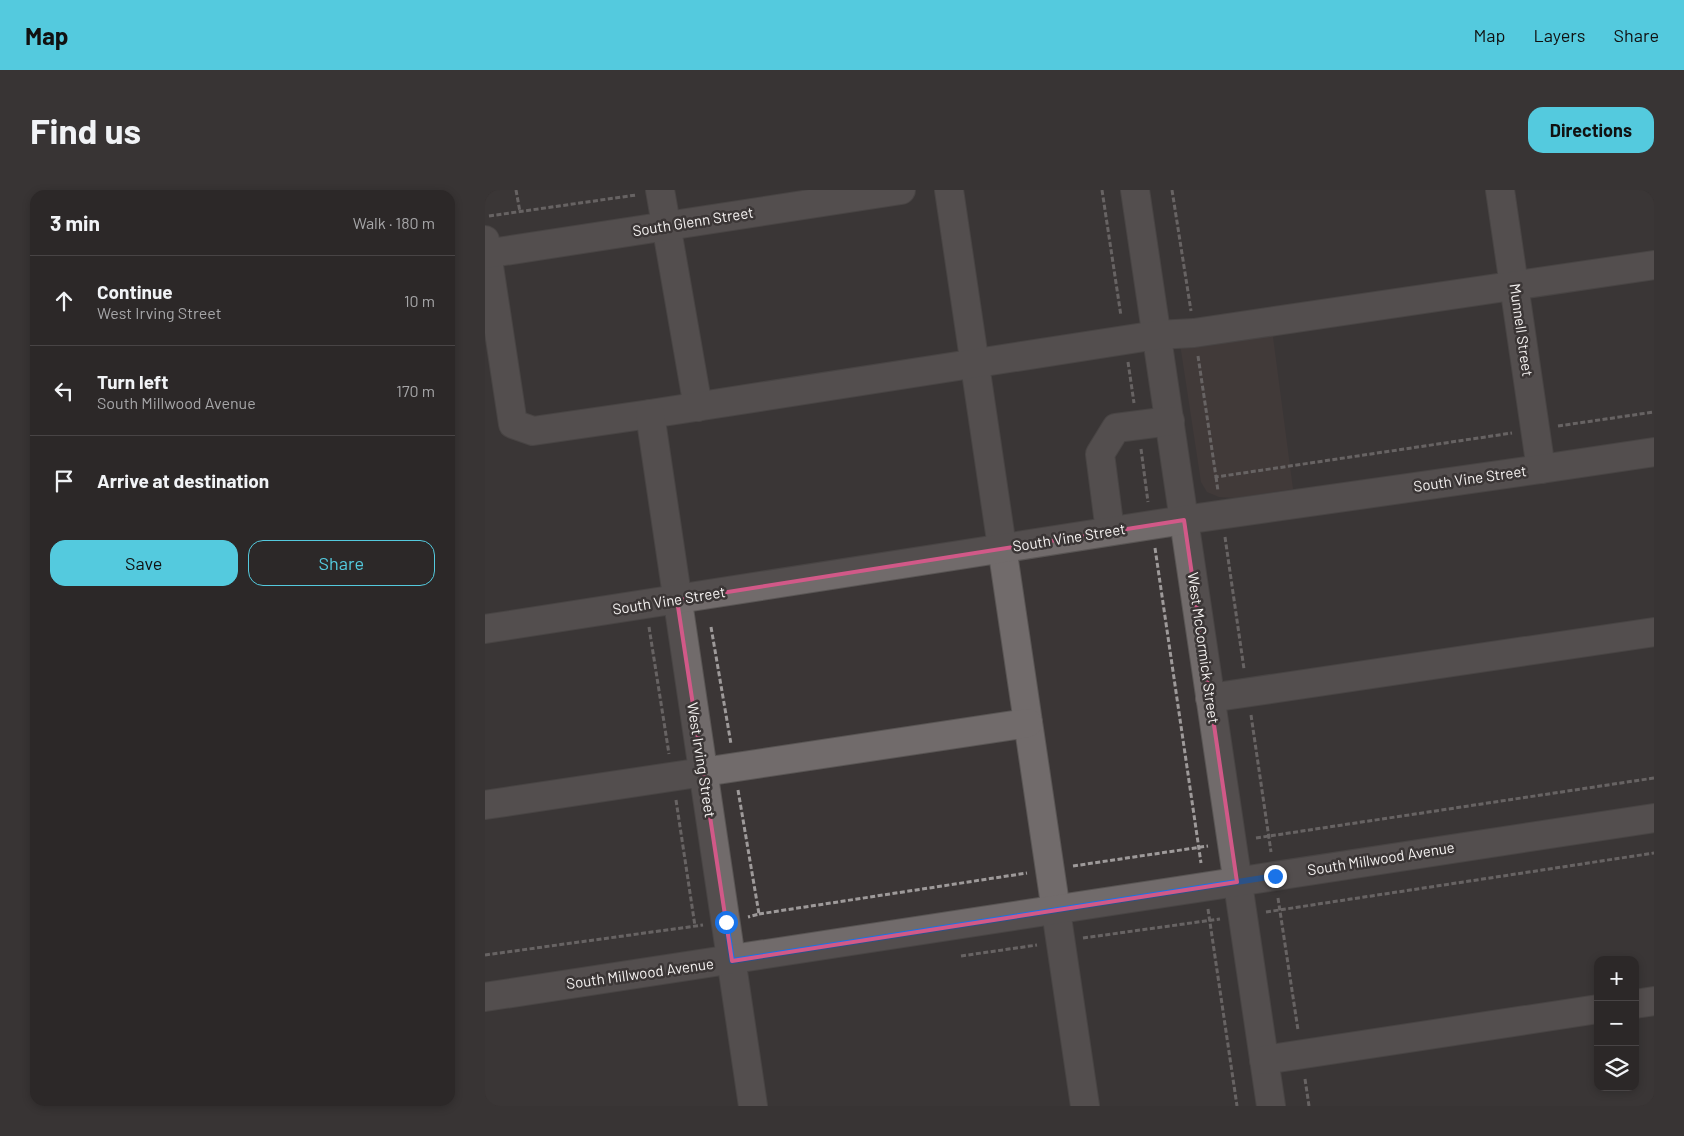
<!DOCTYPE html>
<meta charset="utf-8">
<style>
:root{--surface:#2c2828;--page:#383434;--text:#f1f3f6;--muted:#a6a6a8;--line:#484445;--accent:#54cade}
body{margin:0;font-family:Barlow,sans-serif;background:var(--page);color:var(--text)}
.controls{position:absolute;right:15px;bottom:15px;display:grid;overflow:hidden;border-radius:10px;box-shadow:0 2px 8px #0003}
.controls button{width:45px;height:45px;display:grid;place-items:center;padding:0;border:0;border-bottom:1px solid var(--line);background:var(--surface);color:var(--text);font:25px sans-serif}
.stop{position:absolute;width:15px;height:15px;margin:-11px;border:4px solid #1a73e8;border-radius:50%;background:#fff}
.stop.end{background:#1a73e8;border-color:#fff;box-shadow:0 1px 5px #0008}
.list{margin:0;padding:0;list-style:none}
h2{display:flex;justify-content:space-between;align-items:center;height:65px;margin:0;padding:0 20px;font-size:21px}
h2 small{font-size:16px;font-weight:400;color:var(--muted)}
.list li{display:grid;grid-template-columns:32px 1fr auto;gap:15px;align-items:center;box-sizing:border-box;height:90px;padding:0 20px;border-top:1px solid var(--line)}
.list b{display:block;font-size:19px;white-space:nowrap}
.list p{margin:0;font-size:16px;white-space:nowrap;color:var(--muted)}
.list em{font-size:16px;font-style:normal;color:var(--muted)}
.actions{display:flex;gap:10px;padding:15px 20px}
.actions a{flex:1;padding:11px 0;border:1px solid var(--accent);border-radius:15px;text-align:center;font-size:18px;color:var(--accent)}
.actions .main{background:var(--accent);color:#111}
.icon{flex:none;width:28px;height:28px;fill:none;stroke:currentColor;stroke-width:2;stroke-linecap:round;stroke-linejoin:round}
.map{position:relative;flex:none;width:1169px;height:916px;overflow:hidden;border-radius:15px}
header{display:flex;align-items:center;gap:30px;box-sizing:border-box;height:70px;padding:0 25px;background:var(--accent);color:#111}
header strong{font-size:24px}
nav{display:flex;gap:28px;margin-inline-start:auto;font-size:18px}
.intro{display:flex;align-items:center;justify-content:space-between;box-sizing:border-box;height:120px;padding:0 30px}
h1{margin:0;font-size:35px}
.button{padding:12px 22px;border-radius:15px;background:var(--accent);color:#111;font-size:18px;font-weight:700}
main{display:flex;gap:30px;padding:0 30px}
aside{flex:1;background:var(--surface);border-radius:15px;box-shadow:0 2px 8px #0003}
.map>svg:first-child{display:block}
.built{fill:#4a3e3d}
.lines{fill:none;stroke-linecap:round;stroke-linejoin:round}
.minor-casing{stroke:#595554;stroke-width:30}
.path{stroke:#9e9a9a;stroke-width:3;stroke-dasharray:5 2.5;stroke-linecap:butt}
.minor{stroke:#716b6b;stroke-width:28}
.route{stroke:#1a73e8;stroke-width:6}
.marked{fill:none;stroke:#d15988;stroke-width:4;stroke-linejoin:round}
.labels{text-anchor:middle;stroke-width:5;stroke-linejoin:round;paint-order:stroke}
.street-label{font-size:15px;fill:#f5f2f1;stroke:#3b3636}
</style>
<header>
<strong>Map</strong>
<nav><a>Map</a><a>Layers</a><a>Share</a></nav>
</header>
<div class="intro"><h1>Find us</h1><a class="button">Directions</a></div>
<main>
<aside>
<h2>3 min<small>Walk · 180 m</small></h2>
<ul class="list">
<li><svg class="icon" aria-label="ahead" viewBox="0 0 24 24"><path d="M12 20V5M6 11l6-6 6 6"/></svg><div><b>Continue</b><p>West Irving Street</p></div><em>10 m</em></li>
<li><svg class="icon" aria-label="left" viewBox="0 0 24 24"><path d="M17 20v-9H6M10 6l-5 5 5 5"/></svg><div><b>Turn left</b><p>South Millwood Avenue</p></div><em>170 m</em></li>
<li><svg class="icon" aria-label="arrive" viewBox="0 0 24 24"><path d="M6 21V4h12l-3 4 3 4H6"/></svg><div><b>Arrive at destination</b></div></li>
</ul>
<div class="actions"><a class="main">Save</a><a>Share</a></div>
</aside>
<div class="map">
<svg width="1169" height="916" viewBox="0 0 1169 916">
<rect width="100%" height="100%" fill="#3b3636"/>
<polygon class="built" points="786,132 808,299 750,308 734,307 722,302 716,292 694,147"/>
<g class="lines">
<defs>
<g id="minor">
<polyline points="175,0 213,217"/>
<polyline points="464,0 600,916"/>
<polyline points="650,0 786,916"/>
<polyline points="1015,0 1056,279"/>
<polyline points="0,50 28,234 48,241 165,224 672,145 709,143 1169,75"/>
<polyline points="0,64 416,0"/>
<polyline points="165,224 268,916"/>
<polyline points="625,341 615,264 631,238 685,231"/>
<polyline points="0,439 699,330 1056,279 1169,262"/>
<polyline points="725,508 1169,442"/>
<polyline points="0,615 543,533"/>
<path d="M 0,807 C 390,751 779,685 1169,628"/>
<polyline points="1150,814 1169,811"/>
<polyline points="779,870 1113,819"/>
</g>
</defs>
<use href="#minor" class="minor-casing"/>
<g class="path">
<polyline points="31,0 35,22"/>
<polyline points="617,0 636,126"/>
<polyline points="687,0 706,121"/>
<polyline points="4,26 151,5"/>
<polyline points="713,166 731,287 1027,243"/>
<polyline points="643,172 649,213"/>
<polyline points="1073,236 1169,222"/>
<polyline points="656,259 663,312"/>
<polyline points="731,287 733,301"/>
<polyline points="740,347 759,479"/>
<polyline points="670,358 716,673"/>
<polyline points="164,437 184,564"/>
<polyline points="226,437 246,554"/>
<polyline points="766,525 786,662"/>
<polyline points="253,600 274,724 263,727"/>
<polyline points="191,610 210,736"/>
<polyline points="771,648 1169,588"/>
<polyline points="588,676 723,656"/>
<polyline points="793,708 813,840"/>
<polyline points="723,719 752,916"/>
<polyline points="781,722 1169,663"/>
<polyline points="274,724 542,683"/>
<polyline points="598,748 735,729"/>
<polyline points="0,765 218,735"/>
<polyline points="476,766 552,755"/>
<polyline points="820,889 824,916"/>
</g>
<use href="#minor" class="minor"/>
</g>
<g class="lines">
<polyline class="route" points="241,732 247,771 790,686"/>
</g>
<path d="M0 0H1169V916H0ZM 699,330 L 752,692 L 247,771 L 192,410 Z" fill="#3b3636" fill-opacity=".55" fill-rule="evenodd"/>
<path class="marked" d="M 699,330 L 752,692 L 247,771 L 192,410 Z"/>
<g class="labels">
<g class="street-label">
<text transform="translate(208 32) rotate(-9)" y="5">South Glenn Street</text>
<text transform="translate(1036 140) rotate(82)" y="5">Munnell Street</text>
<text transform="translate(985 289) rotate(-8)" y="5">South Vine Street</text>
<text transform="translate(584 348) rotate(-9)" y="5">South Vine Street</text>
<text transform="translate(184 411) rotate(-9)" y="5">South Vine Street</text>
<text transform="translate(718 458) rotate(82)" y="5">West McCormick Street</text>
<text transform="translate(216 570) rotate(81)" y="5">West Irving Street</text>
<text transform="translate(896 669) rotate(-9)" y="5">South Millwood Avenue</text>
<text transform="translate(155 784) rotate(-8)" y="5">South Millwood Avenue</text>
</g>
</g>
</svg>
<div class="controls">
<button>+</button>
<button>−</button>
<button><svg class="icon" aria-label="layers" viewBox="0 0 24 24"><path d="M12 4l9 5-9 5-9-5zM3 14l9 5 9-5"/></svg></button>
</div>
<div class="stop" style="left:241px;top:732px"></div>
<div class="stop end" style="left:790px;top:686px"></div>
</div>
</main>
